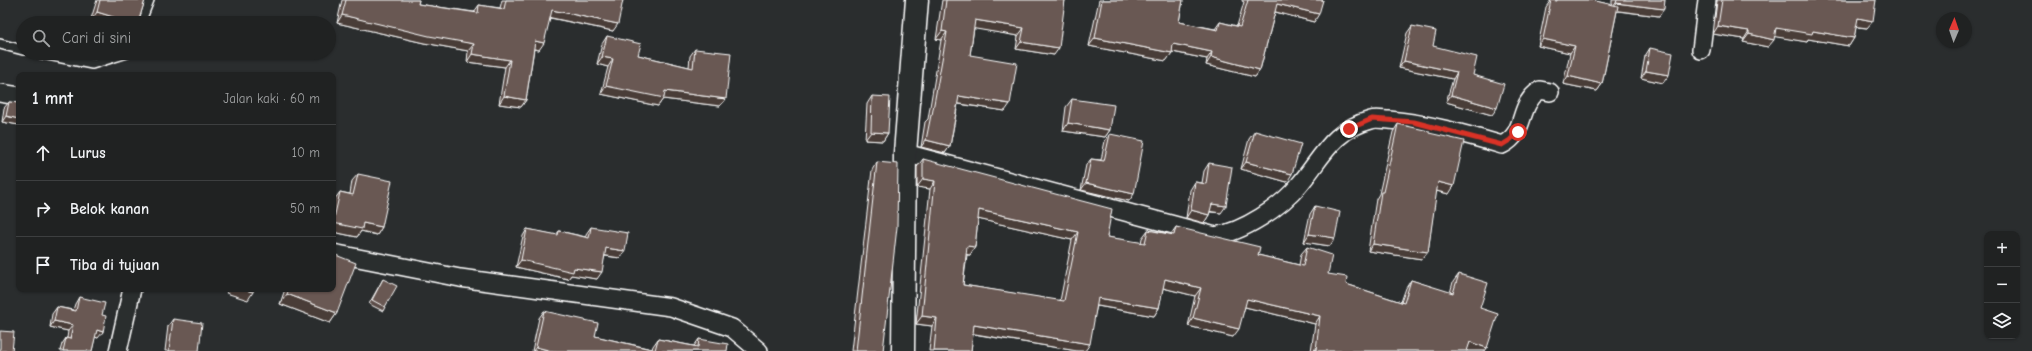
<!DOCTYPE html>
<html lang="id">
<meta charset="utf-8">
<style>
:root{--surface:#202222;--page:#2d2f2f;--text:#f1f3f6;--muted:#a2a4a5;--line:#3d3f40}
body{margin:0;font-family:"Comic Neue",sans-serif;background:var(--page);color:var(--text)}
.controls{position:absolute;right:12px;bottom:12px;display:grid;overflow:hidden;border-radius:8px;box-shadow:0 1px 3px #0004}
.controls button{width:36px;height:36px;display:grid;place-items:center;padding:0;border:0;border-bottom:1px solid var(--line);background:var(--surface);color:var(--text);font:20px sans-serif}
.compass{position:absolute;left:1936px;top:12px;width:36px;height:36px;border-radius:50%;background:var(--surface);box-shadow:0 1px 3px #0004;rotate:2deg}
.stop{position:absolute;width:12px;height:12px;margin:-9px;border:3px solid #d93025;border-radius:50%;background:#fff}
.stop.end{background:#d93025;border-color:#fff;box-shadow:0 1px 4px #0008}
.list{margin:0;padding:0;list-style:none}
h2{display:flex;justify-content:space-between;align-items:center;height:52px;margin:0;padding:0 16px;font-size:17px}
h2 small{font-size:13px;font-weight:400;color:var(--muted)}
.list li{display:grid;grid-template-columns:26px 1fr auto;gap:12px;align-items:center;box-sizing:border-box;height:56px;padding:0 16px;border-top:1px solid var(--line)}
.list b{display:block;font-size:15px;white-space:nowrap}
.list em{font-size:13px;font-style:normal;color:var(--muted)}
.icon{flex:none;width:22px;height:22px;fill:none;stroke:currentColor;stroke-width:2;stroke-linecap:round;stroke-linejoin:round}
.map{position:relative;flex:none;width:2032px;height:351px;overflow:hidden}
.search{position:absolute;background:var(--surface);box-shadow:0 1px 3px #0004;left:16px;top:16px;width:320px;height:44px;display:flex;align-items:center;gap:10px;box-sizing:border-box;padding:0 14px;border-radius:22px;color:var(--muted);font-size:15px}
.panel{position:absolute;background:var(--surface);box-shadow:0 1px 3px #0004;left:16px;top:72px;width:320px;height:220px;border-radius:8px}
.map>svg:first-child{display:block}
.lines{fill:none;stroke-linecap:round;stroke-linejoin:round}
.lane-casing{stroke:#fff;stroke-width:12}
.street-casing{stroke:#fff;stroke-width:20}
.secondary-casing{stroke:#fff;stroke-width:25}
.lane{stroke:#2a2d2e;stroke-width:9}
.street{stroke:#2a2d2e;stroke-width:17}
.secondary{stroke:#2a2d2e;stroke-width:22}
.wall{fill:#5a4c47;stroke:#fff;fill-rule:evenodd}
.shaded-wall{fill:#4a3e39;stroke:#fff}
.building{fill:#695852;stroke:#fff;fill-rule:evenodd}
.route{stroke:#d93025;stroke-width:5}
</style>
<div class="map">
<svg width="2032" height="351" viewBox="0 0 2032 351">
<rect width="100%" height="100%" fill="#2a2d2e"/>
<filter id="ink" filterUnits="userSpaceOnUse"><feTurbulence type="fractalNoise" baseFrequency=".025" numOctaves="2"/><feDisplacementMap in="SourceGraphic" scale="8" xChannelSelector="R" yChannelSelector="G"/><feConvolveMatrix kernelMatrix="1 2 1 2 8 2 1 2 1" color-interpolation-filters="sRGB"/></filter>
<g filter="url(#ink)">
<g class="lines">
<defs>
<g id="lane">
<polyline points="140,23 149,0"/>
<polyline points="0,44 23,50"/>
<polyline points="38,53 92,64 127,53"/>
</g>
<g id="street">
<polyline points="1701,50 1707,0"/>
<polyline points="0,93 19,96"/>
<path d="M 905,153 L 1215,236 C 1243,232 1281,207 1299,185 C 1322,158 1332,130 1371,120 C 1376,118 1384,120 1389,120 C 1427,123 1465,134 1502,145 C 1528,132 1516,106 1540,90 L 1550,92"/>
<polyline points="333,253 460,278 671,307 732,328 759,351"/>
<polyline points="118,351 132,289"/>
</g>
<polyline id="secondary" points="903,351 905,153 917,0"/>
</defs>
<use href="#lane" class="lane-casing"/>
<use href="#street" class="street-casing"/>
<use href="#secondary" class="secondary-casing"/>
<use href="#lane" class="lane"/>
<use href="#street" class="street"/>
<use href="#secondary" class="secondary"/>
</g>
<g class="wall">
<polygon points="97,0 145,0 138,23 94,23 90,22"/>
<polygon points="342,0 419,0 418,4 474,12 479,5 500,8 502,0 623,0 613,31 550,18 539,50 534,49 526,100 521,107 499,104 505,67 467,62 468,51 424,43 337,23"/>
<polygon points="942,0 1065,0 1054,55 1016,49 1018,36 974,28 970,55 1005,111 958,104 950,146 945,153 921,147 925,122 928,119 941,40 936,39"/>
<polygon points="1099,0 1183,0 1179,22 1215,29 1220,22 1237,26 1244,2 1242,1 1242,0 1323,0 1314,22 1275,12 1260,70 1255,77 1206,65 1207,59 1172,52 1166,61 1089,46"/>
<polygon points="1551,0 1591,0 1612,5 1612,0 1665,0 1659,16 1617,11 1602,84 1597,91 1563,84 1570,53 1538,46 1546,7"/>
<polygon points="1718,0 1876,0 1867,28 1856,27 1854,38 1849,46 1808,39 1807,42 1774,36 1768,47 1743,42 1744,39 1713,34 1717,1"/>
<polygon points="1412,26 1433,46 1473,75 1492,115 1446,102 1453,79 1399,68 1407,33"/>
<polygon points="607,36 638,55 689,67 690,56 695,49 726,99 720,106 663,99 658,106 601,94 608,67 597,64 602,44"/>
<polygon points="1650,48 1663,83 1641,78 1645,56"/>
<polygon points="872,96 888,133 883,141 865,140 867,104"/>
<polygon points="1072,99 1110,130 1105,137 1063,131 1066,107"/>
<polygon points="9,102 19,103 19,125 2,122 4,108"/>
<polygon points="1398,124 1429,133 1449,194 1436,191 1428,252 1422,259 1368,251 1376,199 1379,194 1393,132"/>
<polygon points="1255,131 1287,182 1241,169 1249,139"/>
<polygon points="1110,134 1129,201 1081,190 1086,165 1091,159 1101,160 1105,141"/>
<path d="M 923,159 L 1107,237 L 1141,243 L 1142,238 L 1148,230 L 1171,234 L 1176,227 L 1258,255 L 1299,265 L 1301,254 L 1307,247 L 1328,274 L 1346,284 L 1401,302 L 1406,288 L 1411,280 L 1450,293 L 1453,282 L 1459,274 L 1480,308 L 1487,348 L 1485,351 L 1311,351 L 1315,324 L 1245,307 L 1233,337 L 1188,326 L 1195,296 L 1163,288 L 1159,308 L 1154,316 L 1097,306 L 1085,351 L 1077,351 L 973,334 L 971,351 L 929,351 L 932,326 L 916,324 L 930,189 L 917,187 L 917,167 ZM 978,219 L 1072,240 L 1060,301 L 963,285 L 967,255 L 970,255 L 975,247 Z"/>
<polygon points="877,162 883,351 851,351 872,170"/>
<polygon points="1209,163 1221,213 1210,212 1209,215 1204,223 1186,218 1190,190 1195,182 1202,183 1204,171"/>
<polygon points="358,174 382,227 377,235 361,231 357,237 333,232 333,207 334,200 340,192 350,194 352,181"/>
<polygon points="1315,206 1330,246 1304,242 1310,214"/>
<polygon points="591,227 625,251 620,258 605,256 597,279 571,275 568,279 516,267 523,236 527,229 556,235 559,231 586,237 586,234"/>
<polygon points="383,279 385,307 383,311 369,304"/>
<polygon points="285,289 333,289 337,313 330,323 280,304"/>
<polygon points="79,297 102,315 98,338 95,337 92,351 60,351 62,344 66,338 67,338 68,331 50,327 52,314 57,307 73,310 75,304"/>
<polygon points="544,311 595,336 652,349 653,346 658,339 694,346 699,339 727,351 532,351 539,318"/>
<polygon points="173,319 199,351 165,351 168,326"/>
</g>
<g class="shaded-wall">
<polygon points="1616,3 1664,9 1659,16 1611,10"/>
<polygon points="1277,4 1319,14 1314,22 1272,11"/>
<polygon points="552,10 618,24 613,31 547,17"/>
<polygon points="97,12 133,23 94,23 90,22"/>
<polygon points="342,15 474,44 468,51 424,43 337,23"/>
<polygon points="1858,18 1873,21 1867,28 1852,26"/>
<polygon points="975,20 1024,28 1018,36 970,28"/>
<polygon points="1718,26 1749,31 1744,39 1713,34"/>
<polygon points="1776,28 1813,31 1854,38 1849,46 1808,39 1807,42 1771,36"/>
<polygon points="942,31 947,32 941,40 936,39"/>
<polygon points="1749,34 1774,40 1768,47 1743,42"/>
<polygon points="1095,38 1172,53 1166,61 1089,46"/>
<polygon points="1543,39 1575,46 1570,53 1538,46"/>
<polygon points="535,41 544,43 539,50 530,48"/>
<polygon points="1021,42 1059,48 1054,55 1016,49"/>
<polygon points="1173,44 1212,52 1207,59 1168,51"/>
<polygon points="472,54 510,60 505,67 467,62"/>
<polygon points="602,57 613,59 608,67 597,64"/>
<polygon points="1211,57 1260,70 1255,77 1206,65"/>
<polygon points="1404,61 1457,72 1453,79 1399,68"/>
<polygon points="1646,71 1669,75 1663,83 1641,78"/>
<polygon points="1568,76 1602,84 1597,91 1563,84"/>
<polygon points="606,86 665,91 726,99 720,106 663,99 658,106 601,94"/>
<polygon points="1451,95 1497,108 1492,115 1446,102"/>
<polygon points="504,96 526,100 521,107 499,104"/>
<polygon points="959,96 1010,104 1005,111 954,103"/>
<polygon points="6,116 19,119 19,125 2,122"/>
<polygon points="1068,123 1110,130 1105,137 1063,131"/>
<polygon points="871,132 888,133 883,141 865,140"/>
<polygon points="926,140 950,146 945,153 921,147"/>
<polygon points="1246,162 1292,174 1287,182 1241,169"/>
<polygon points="923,179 935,181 930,189 917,187"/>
<polygon points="1438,182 1454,186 1449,194 1432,190"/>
<polygon points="1086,183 1134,194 1129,201 1081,190"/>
<polygon points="1212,204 1226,206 1221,213 1207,211"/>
<polygon points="979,210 1078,232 1072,240 973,218"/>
<polygon points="1191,210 1209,215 1204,223 1186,218"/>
<polygon points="333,223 363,223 382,227 377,235 361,231 357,237 333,232"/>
<polygon points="1309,234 1335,238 1330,246 1304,242"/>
<polygon points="1373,244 1428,252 1422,259 1368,251"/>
<polygon points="967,246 975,247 970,255 962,254"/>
<polygon points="606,248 625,251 620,258 601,255"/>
<polygon points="521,260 602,272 597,279 571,275 568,279 516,267"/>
<polygon points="1165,279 1201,288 1195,296 1159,287"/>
<polygon points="229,289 242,289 253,292 248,300 226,293"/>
<polygon points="287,294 337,313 330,323 280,304"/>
<polygon points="1098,298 1159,308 1154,316 1092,305"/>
<polygon points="1247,299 1320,316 1315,324 1241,306"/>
<polygon points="922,316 937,318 932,326 916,324"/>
<polygon points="1193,318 1239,329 1233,337 1188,326"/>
<polygon points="54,321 73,325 68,331 50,327"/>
<polygon points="974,325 1090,344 1085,351 1077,351 969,333"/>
<polygon points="97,330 103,332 98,338 92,336"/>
<polygon points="1470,342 1487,348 1485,351 1466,351"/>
<polygon points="536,347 552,351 533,351"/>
</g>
<g class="building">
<polygon points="100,0 145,0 138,23 133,23 97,12"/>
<polygon points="346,0 419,0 418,4 478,13 479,5 504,9 506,0 623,0 618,24 552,10 544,43 535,41 526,100 504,96 510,60 472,54 474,44 429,36 342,15"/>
<polygon points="946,0 1065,0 1059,48 1021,42 1024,28 975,20 970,55 1017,63 1010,104 959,96 950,146 926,140 931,115 932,115 947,32 942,31"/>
<polygon points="1102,0 1183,0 1179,22 1218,30 1220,22 1240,27 1248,0 1323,0 1319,14 1277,4 1260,70 1211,57 1212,52 1173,44 1172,53 1095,38"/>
<polygon points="1551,0 1557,1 1557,0 1591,0 1618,6 1602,84 1568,76 1575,46 1543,39"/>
<polygon points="1617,0 1665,0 1664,9 1616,3"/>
<polygon points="1722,0 1876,0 1873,21 1858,18 1854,38 1813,31 1812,34 1776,28 1774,40 1749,34 1749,31 1718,26"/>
<polygon points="1412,26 1436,31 1433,46 1477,57 1473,75 1504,84 1497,108 1451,95 1457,72 1404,61"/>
<polygon points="607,36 641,44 638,55 693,68 695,49 731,53 726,99 665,91 664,98 606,86 613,59 602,57"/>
<polygon points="1650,48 1673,53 1669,75 1646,71"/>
<polygon points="872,96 890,97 888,133 871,132"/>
<polygon points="1072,99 1114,105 1110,130 1068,123"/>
<polygon points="9,102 19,103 19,119 6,116"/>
<polygon points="1398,124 1429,131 1429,133 1464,141 1454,186 1438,182 1428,252 1373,244 1381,192 1383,192"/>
<polygon points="1255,131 1301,144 1292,174 1246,162"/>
<polygon points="1110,134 1144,141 1134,194 1086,183 1091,159 1104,161"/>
<path d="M 923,159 L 1112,209 L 1107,237 L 1145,243 L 1148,230 L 1174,235 L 1176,227 L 1260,247 L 1258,255 L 1303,266 L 1307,247 L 1332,255 L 1328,274 L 1347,277 L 1346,284 L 1404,303 L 1411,280 L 1453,293 L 1459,274 L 1488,283 L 1480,308 L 1498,314 L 1487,348 L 1470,342 L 1467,351 L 1314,351 L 1314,349 L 1316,350 L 1320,316 L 1247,299 L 1239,329 L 1193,318 L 1201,288 L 1165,279 L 1159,308 L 1098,298 L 1090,344 L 974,325 L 971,351 L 934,351 L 937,318 L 922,316 L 935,181 L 923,179 ZM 979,210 L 1078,232 L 1064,301 L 963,285 L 967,246 L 975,247 Z"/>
<polygon points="877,162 898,164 897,227 883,351 856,351"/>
<polygon points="1209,163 1232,167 1226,206 1212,204 1209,215 1191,210 1195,182 1206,184"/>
<polygon points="358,174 392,181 382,227 363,223 362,229 333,223 340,192 353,195"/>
<polygon points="1315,206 1340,212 1335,238 1309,234"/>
<polygon points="591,227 628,233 625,251 606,248 602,272 574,268 573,272 521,260 527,229 558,235 559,231 589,238"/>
<polygon points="333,254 356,263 337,313 287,294 289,289 333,289"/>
<polygon points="383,279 397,286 385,307 372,300"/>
<polygon points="242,289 254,289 253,292"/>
<polygon points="79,297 105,303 102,315 106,316 103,332 97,330 92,351 63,351 66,338 70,339 73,325 54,321 57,307 76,311"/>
<polygon points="544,311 598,323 595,336 655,350 658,339 698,347 699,339 728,344 727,351 552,351 536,347"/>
<polygon points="173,319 202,323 199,351 169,351"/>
<polygon points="0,331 14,332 12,351 0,351"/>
</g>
</g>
<g class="lines" filter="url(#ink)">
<polyline class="route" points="1349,129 1372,119 1414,122 1502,145 1510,140 1518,132"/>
</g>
</svg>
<div class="controls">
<button>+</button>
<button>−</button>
<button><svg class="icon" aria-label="layers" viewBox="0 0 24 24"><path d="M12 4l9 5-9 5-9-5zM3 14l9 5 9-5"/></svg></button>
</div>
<svg class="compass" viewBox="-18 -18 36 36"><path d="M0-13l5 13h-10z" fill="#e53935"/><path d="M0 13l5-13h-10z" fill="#a2a4a5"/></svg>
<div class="stop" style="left:1518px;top:132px"></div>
<div class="stop end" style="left:1349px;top:129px"></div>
<div class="search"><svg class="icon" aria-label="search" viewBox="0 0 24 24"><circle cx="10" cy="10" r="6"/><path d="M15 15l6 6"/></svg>Cari di sini</div>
<section class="panel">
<h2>1 mnt<small>Jalan kaki · 60 m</small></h2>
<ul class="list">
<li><svg class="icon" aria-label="ahead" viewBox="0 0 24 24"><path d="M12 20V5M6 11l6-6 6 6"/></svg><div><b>Lurus</b></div><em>10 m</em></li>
<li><svg class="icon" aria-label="right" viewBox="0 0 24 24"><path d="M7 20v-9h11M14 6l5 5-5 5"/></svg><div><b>Belok kanan</b></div><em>50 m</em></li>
<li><svg class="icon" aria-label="arrive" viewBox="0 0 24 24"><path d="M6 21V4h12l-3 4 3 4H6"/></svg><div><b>Tiba di tujuan</b></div></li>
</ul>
</section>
</div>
